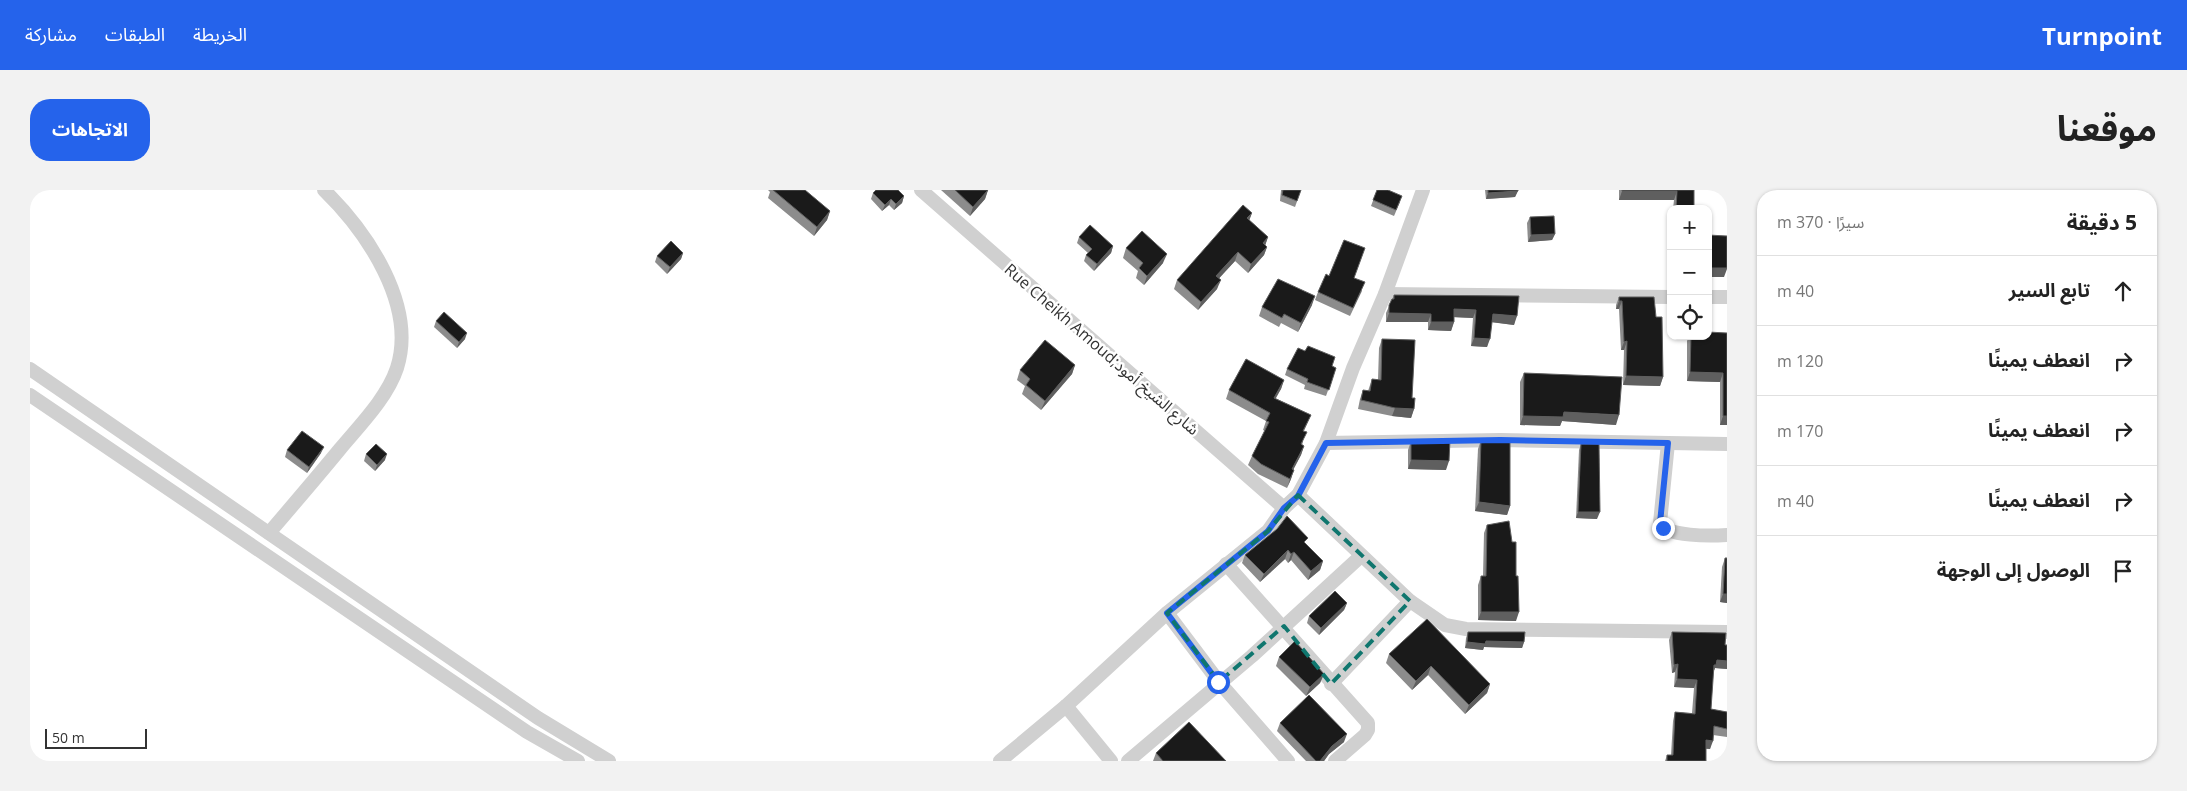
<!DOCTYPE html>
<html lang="ar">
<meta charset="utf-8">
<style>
:root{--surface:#fff;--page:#f2f2f2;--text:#222;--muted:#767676;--line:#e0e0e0;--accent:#2563eb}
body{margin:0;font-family:"Open Sans","Noto Sans Arabic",sans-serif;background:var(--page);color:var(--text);direction:rtl}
.controls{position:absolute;right:15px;top:15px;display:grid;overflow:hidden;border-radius:10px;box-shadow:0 1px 4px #0004}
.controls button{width:45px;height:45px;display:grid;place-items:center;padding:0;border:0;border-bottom:1px solid var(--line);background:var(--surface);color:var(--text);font:25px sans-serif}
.scale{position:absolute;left:15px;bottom:12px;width:102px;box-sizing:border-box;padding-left:5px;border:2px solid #333;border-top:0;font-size:14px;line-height:18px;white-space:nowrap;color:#333;-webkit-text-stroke:4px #fff;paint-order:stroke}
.stop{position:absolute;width:15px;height:15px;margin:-11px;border:4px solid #2563eb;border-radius:50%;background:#fff}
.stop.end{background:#2563eb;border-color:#fff;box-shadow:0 1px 5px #0008}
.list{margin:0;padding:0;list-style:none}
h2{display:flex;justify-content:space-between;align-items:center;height:65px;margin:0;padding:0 20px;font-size:21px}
h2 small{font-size:16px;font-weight:400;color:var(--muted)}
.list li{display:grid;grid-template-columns:32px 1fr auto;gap:15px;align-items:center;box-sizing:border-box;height:70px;padding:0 20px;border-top:1px solid var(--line)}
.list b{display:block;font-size:19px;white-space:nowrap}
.list em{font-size:16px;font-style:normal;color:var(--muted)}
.icon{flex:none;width:28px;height:28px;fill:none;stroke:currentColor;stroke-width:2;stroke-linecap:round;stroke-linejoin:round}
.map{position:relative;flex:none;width:1697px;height:571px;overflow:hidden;direction:ltr;border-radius:20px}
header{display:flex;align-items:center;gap:30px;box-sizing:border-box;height:70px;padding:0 25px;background:var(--accent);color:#fff}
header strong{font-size:24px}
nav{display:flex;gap:28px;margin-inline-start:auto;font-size:18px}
.intro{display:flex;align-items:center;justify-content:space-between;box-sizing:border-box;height:120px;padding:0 30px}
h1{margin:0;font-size:35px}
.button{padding:12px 22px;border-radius:20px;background:var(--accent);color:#fff;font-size:18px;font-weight:700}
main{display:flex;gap:30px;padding:0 30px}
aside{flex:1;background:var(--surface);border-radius:20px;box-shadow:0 1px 4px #0004}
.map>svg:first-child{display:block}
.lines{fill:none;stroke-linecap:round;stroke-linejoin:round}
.minor{stroke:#d0d0d0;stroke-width:14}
.wall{fill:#8c8c8c}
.shaded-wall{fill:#5f5f5f}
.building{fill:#1a1a1a;stroke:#5f5f5f}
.route{stroke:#2563eb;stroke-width:6}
.marked{fill:none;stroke:#0f766e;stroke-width:4;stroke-dasharray:10 6;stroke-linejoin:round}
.labels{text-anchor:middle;stroke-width:5;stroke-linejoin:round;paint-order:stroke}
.street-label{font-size:16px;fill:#333;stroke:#fff}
</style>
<header>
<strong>Turnpoint</strong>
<nav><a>الخريطة</a><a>الطبقات</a><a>مشاركة</a></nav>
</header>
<div class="intro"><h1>موقعنا</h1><a class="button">الاتجاهات</a></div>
<main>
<aside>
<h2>5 دقيقة<small>سيرًا · 370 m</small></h2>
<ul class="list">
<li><svg class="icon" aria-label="ahead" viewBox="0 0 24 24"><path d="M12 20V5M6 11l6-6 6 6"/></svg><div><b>تابع السير</b></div><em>40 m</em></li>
<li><svg class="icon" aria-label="right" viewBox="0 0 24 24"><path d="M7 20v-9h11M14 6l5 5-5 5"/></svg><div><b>انعطف يمينًا</b></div><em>120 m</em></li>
<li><svg class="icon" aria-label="right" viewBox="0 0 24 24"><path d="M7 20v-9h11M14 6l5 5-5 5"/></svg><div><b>انعطف يمينًا</b></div><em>170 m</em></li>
<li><svg class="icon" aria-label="right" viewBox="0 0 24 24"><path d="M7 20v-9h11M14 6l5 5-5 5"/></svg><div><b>انعطف يمينًا</b></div><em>40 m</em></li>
<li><svg class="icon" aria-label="arrive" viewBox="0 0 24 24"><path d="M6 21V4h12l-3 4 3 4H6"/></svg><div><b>الوصول إلى الوجهة</b></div></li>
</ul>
</aside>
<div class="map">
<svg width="1697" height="571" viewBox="0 0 1697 571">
<rect width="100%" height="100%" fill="#fff"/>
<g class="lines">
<g class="minor">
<polyline points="891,0 1254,318"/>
<polyline points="1355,104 1641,107"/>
<polyline points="1678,107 1697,107"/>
<polyline points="0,179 508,528 579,571"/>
<polyline points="0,205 497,542 548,571"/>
<polyline points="1296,253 1470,250 1697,254"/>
<path d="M 1638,253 L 1630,333 C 1637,347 1681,346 1697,345"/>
<polyline points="1268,305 1380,411 1415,435 1436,439 1697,442"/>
<path d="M 239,343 C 263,315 287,287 310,259 C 330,235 357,208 367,178 C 387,115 337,42 294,0"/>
<polyline points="1196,374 1338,533 1338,540 1335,545 1305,571"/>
<polyline points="1137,423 1189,492 1258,571"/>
<polyline points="1301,494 1380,411"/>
<polyline points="1036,516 1081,571"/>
<polyline points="970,571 1036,516 1137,423 1238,341 1254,318 1268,305 1296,253 1323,178 1355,104 1393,0"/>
<polyline points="1098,571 1222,466 1331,366"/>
</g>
</g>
<g class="wall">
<polygon points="738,0 775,0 800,21 797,30 784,46 738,8 740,2"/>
<polygon points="911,0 958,0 955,9 940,26"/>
<polygon points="1251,0 1271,0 1265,17 1250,11"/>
<polygon points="1347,0 1370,12 1364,26 1341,16"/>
<polygon points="1455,0 1488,0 1485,7 1456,9"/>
<polygon points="1589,0 1664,0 1664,19 1643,19 1644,10 1589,10"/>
<polygon points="843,3 874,6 872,13 864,20 859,15 852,21 841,9"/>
<polygon points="1222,23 1219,30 1238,47 1235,55 1237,57 1234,65 1218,83 1205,71 1189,88 1187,99 1168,120 1144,99 1147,90"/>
<polygon points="1500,27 1525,44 1522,50 1498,52 1497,33"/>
<polygon points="1049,47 1083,56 1081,63 1064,81 1054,71 1056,65 1058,63 1047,53"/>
<polygon points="1096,58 1133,73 1114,95 1106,88 1108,81 1093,68"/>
<polygon points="653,63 651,69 637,84 625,72 627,66"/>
<polygon points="1299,86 1324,88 1332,101 1320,126 1285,110 1288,102"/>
<polygon points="1364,105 1489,106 1484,135 1462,132 1457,157 1441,156 1443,128 1424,127 1424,132 1421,141 1398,140 1398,132 1356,132 1356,123"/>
<polygon points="1589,107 1626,127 1633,187 1630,196 1593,195 1594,160 1591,160 1589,119 1586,119 1586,115"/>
<polygon points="1282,115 1268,142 1251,133 1249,137 1229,126 1232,117"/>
<polygon points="406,131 435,149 427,158 404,137"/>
<polygon points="1697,143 1697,235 1690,235 1690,192 1657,191 1657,151 1659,146 1678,146"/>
<polygon points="1352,149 1382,208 1384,219 1381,228 1362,226 1328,219 1330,209 1333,200 1338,201 1342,189 1348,190 1349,158"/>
<polygon points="1045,175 1042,184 1011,220 992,204 995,196 987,190 990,180"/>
<polygon points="1302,176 1306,178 1296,206 1274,199 1275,195 1255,185 1257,179"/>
<polygon points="1494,183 1586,235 1532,231 1530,236 1490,235 1490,192"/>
<polygon points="1254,190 1251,199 1245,208 1281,225 1274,241 1273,252 1272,255 1274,256 1271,265 1263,279 1261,289 1257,298 1228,284 1218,275 1222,266 1235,241 1233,240 1236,231 1196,209 1199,200"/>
<polygon points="1451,250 1480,316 1477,325 1445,321 1448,259"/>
<polygon points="1381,251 1416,280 1378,279 1378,260"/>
<polygon points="1551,254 1567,329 1546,328 1549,260"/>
<polygon points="257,260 291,263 277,283 255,267"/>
<polygon points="336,264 355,270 345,281 334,271"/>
<polygon points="1457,335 1486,431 1448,430 1448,395 1451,386 1453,386 1454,343"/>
<polygon points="1276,354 1293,371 1290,380 1278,390 1261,370 1258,373 1255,369 1230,392 1212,373 1215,365"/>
<polygon points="1695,368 1697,368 1697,413 1690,412 1692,377"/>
<polygon points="1317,413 1314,420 1289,445 1277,433 1279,426"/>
<polygon points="1438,442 1494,452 1492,458 1454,457 1453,460 1435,458 1436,448"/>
<polygon points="1642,442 1697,455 1697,479 1685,478 1683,483 1681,519 1697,522 1697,547 1683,545 1680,559 1676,559 1676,571 1635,571 1637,565 1641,565 1643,531 1645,522 1662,523 1664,498 1644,497 1645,482 1642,483 1639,450"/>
<polygon points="1359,464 1460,494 1457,503 1435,524 1398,485 1382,500 1356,473"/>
<polygon points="1249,467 1294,484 1290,493 1276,506 1246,476"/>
<polygon points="1250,533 1314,552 1299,564 1294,571 1276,571 1247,541"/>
<polygon points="1126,563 1196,571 1123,571"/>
</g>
<g class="shaded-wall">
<polygon points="958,0 955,9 940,26 943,17"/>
<polygon points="1488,1 1485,7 1456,9 1458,3"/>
<polygon points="1592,1 1647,1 1644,10 1589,10"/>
<polygon points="874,6 872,13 864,20 866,14"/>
<polygon points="861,9 859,15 852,21 855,15"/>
<polygon points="800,21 797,30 784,46 787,37"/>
<polygon points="1222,23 1219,31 1217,28"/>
<polygon points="1525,44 1522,50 1498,52 1501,45"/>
<polygon points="1238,47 1235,56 1233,53"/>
<polygon points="1083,56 1081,63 1064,81 1067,74"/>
<polygon points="1237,57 1234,65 1218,83 1221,74"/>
<polygon points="1208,62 1205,71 1183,95 1186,86"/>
<polygon points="653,63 651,69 637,84 640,77"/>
<polygon points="1137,64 1133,73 1114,95 1117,86"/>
<polygon points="1678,78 1697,78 1697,79 1694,87 1678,87"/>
<polygon points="1191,90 1187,99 1168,120 1171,112"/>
<polygon points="1285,106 1282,115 1268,142 1271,133"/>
<polygon points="1589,111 1592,111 1589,119 1586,119"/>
<polygon points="1424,119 1446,120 1443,128 1421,127"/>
<polygon points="1359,123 1401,124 1398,132 1356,132"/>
<polygon points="1463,124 1487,126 1484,135 1460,132"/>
<polygon points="1401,132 1424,132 1421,141 1398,140"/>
<polygon points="437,143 435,149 427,158 429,152"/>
<polygon points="1444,148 1460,149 1457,157 1441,156"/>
<polygon points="1597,151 1594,160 1591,160 1594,152"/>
<polygon points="1045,175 1042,184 1011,220 1015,211"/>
<polygon points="1660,182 1693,183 1690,192 1657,191"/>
<polygon points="1596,186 1633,187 1630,196 1593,195"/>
<polygon points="1254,190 1251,199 1241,217 1244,208"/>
<polygon points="1365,218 1384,219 1381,228 1362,226"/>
<polygon points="1534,222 1589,225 1586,235 1532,231 1530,236 1490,235 1493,226"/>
<polygon points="1693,226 1697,226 1697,235 1690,235"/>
<polygon points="1274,256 1271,265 1259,288 1262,279"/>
<polygon points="294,257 291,263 277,283 279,277"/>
<polygon points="357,264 355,270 345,281 347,275"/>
<polygon points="1381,270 1419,271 1416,280 1378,279"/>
<polygon points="1264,280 1261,289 1257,298 1260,289"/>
<polygon points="1449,312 1480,316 1477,325 1445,321"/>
<polygon points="1548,322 1570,322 1567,329 1546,328"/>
<polygon points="1258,360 1255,369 1230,392 1234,384"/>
<polygon points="1264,362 1261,370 1258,373 1261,364"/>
<polygon points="1293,371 1290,380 1278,390 1281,381"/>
<polygon points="1693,404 1697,404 1697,413 1690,412"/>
<polygon points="1317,413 1314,420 1289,445 1291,438"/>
<polygon points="1451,422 1489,422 1486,431 1448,430"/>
<polygon points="1456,451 1494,452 1492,458 1454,457 1453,460 1435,458 1437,452"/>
<polygon points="1687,470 1697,471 1697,479 1685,478 1683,483 1684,475"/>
<polygon points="1648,474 1645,482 1642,483 1644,475"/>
<polygon points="1401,476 1398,485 1382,500 1386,491"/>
<polygon points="1294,484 1290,493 1276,506 1280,497"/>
<polygon points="1647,489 1667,490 1664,498 1644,497"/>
<polygon points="1460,494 1457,503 1435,524 1439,515"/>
<polygon points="1317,544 1314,552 1299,564 1294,571 1290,571 1302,556"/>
<polygon points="1676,550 1683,551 1680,559 1673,558"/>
</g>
<g class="building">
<polygon points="743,0 775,0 800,21 787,37"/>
<polygon points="846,0 868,0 874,6 866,14 861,9 855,15 843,3"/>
<polygon points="925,0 958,0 943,17"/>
<polygon points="1253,0 1271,0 1267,11 1252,5"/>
<polygon points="1347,0 1358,0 1372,6 1366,20 1343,10"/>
<polygon points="1458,0 1488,0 1488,1 1458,3"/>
<polygon points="1592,0 1664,0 1664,19 1646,19 1647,1 1592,1"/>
<polygon points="1213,15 1222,23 1217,28 1238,47 1233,53 1237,57 1221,74 1208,62 1186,86 1191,90 1171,112 1147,90"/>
<polygon points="1524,26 1525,44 1501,45 1500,27"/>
<polygon points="1060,35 1083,56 1067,74 1056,65 1062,59 1049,47"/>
<polygon points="1112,41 1137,64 1117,86 1109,78 1113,73 1096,58"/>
<polygon points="1678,45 1697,46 1697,78 1678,78"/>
<polygon points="1314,50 1335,58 1324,88 1335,92 1323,118 1288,102 1296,84 1299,86"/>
<polygon points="641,51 653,63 640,77 627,66"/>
<polygon points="1248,89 1285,106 1271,133 1254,124 1252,128 1232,117"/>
<polygon points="1364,105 1489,106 1487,126 1463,124 1460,149 1444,148 1446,120 1424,119 1424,132 1401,132 1401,124 1359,123 1359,115 1362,109 1364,109"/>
<polygon points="1589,107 1624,107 1626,127 1632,127 1633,187 1596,186 1597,151 1594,152 1592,111 1589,111"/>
<polygon points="414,122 437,143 429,152 406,131"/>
<polygon points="1678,142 1697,143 1697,226 1693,226 1693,183 1660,182 1661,146 1678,146"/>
<polygon points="1352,149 1385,150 1382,208 1385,208 1384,219 1365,218 1331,210 1333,200 1340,201 1342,189 1351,190"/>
<polygon points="1015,150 1045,175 1015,211 996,195 1000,189 990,180"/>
<polygon points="1278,156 1305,167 1302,176 1306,178 1299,200 1277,192 1278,189 1257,179 1268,158 1275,161"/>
<polygon points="1216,169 1254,190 1244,208 1281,225 1273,241 1277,242 1271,254 1274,256 1262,279 1264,280 1260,289 1231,274 1222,266 1239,232 1236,231 1240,223 1199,200"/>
<polygon points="1494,183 1592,187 1589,225 1534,222 1533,227 1493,226"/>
<polygon points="272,241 294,257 279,277 257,260"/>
<polygon points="1420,250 1419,271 1381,270 1381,251"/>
<polygon points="1451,250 1480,250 1480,316 1449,312"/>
<polygon points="346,254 357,264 347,275 336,264"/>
<polygon points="1551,254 1569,254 1570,322 1548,322"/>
<polygon points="1257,326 1278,348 1274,352 1293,371 1281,381 1264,362 1261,364 1258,360 1234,384 1215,365 1247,339"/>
<polygon points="1479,331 1482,352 1486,352 1486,386 1488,386 1489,422 1451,422 1451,386 1456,386 1457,335"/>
<polygon points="1695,368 1697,368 1697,404 1693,404"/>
<polygon points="1305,401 1317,413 1291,438 1279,426"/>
<polygon points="1397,429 1460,494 1439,515 1401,476 1386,491 1359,464"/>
<polygon points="1438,442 1495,442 1494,452 1456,451 1455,454 1437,452"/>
<polygon points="1642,442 1696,443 1695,455 1697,455 1697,471 1687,470 1686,475 1684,475 1681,519 1697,522 1697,539 1684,536 1683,551 1676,550 1676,571 1637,571 1637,565 1643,565 1645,522 1665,524 1667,490 1647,489 1648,474 1644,475"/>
<polygon points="1265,451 1294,484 1280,497 1249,467"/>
<polygon points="1279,505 1317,544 1302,556 1290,571 1286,571 1250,533"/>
<polygon points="1159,532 1196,571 1133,571 1126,563"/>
</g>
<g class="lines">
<polyline class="route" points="1188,492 1137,423 1238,341 1254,318 1268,306 1296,253 1470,250 1638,253 1630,333 1633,338"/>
</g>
<path class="marked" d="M 1268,305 L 1380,411 L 1301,494 L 1254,436 L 1189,492 L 1137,423 L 1238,341 Z"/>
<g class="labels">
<g class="street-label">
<text transform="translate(1072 159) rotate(41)" y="6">Rue Cheikh Amoud;شارع الشيخ أمود</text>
</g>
</g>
</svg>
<div class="controls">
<button>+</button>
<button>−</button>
<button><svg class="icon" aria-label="locate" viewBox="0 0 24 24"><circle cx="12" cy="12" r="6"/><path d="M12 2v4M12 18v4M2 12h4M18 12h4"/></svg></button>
</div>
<div class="scale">50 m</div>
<div class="stop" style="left:1188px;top:492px"></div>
<div class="stop end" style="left:1633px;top:338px"></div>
</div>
</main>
